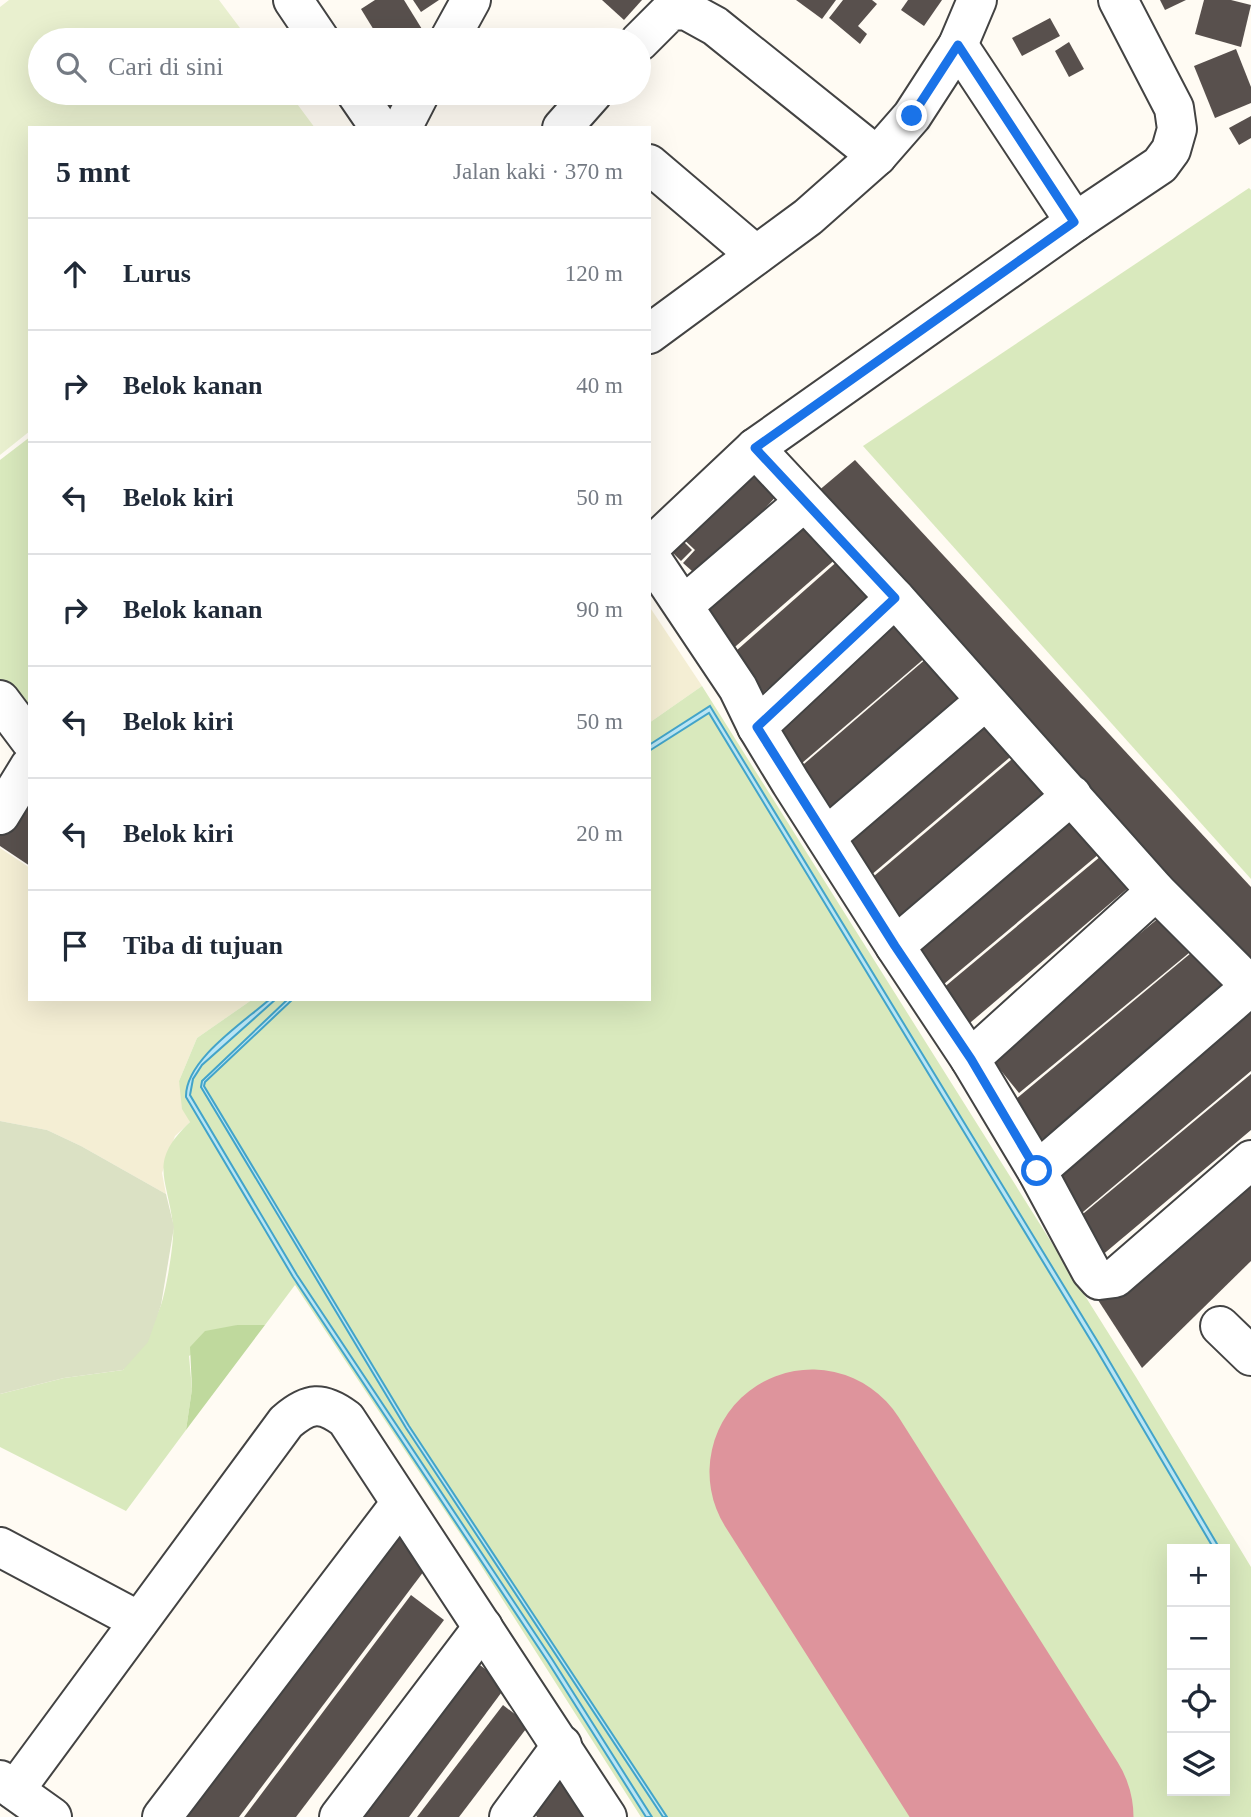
<!DOCTYPE html>
<html lang="id">
<meta charset="utf-8">
<style>
:root{--surface:#fff;--page:#f2f2f3;--text:#1f2937;--muted:#747a83;--line:#e0e1e3}
body{margin:0;font-family:"Times New Roman",serif;background:var(--page);color:var(--text)}
.controls{position:absolute;right:21px;bottom:21px;display:grid;overflow:hidden;border-radius:0px;box-shadow:0 7px 28px #0002}
.controls button{width:63px;height:63px;display:grid;place-items:center;padding:0;border:0;border-bottom:2px solid var(--line);background:var(--surface);color:var(--text);font:35px sans-serif}
.stop{position:absolute;width:21px;height:21px;margin:-16px;border:5px solid #1a73e8;border-radius:50%;background:#fff}
.stop.end{background:#1a73e8;border-color:#fff;box-shadow:0 2px 7px #0008}
.list{margin:0;padding:0;list-style:none}
h2{display:flex;justify-content:space-between;align-items:center;height:91px;margin:0;padding:0 28px;font-size:30px}
h2 small{font-size:23px;font-weight:400;color:var(--muted)}
.list li{display:grid;grid-template-columns:46px 1fr auto;gap:21px;align-items:center;box-sizing:border-box;height:112px;padding:0 28px;border-top:2px solid var(--line)}
.list b{display:block;font-size:26px;white-space:nowrap}
.list em{font-size:23px;font-style:normal;color:var(--muted)}
.icon{flex:none;width:38px;height:38px;fill:none;stroke:currentColor;stroke-width:2;stroke-linecap:round;stroke-linejoin:round}
.map{position:relative;flex:none;width:1251px;height:1817px;overflow:hidden}
.search{position:absolute;background:var(--surface);box-shadow:0 7px 28px #0002;left:28px;top:28px;width:623px;height:77px;display:flex;align-items:center;gap:18px;box-sizing:border-box;padding:0 24px;border-radius:38px;color:var(--muted);font-size:26px}
.panel{position:absolute;background:var(--surface);box-shadow:0 7px 28px #0002;left:28px;top:126px;width:623px;height:875px;border-radius:0px}
.map>svg:first-child{display:block}
.farmland{fill:#f4eed4}
.green{fill:#d9e9bd;fill-rule:evenodd}
.forest{fill:#bfd99d}
.cemetery{fill:#dbe1c4}
.pitch{fill:#e9f0cf}
.water{fill:#bae5f4;stroke:#43a4c9;stroke-width:2}
.lines{fill:none;stroke-linecap:round;stroke-linejoin:round}
.runway{stroke:#de949c;stroke-width:205}
.building{fill:#58504d}
.minor-casing{stroke:#434343;stroke-width:42}
.minor{stroke:#fff;stroke-width:38}
.route{stroke:#1a73e8;stroke-width:9}
</style>
<div class="map">
<svg width="1251" height="1817" viewBox="0 0 1251 1817">
<rect width="100%" height="100%" fill="#fffbf3"/>
<g class="farmland">
<polygon points="649,606 702,686 649,723"/>
<polygon points="0,848 30,868 30,999 253,999 197,1038 179,1081 190,1122 175,1136 162,1173 166,1194 81,1146 47,1130 0,1121"/>
</g>
<g class="green">
<polygon points="1249,188 1251,190 1251,879 863,446"/>
<polygon points="30,437 30,722 0,682 0,460"/>
<path d="M 702,686 L 1136,1377 L 1251,1567 L 1251,1817 L 1112,1817 L 870,1437 L 754,1508 L 950,1817 L 641,1817 L 473,1553 L 295,1285 L 265,1325 L 237,1325 L 189,1356 L 192,1389 L 186,1430 L 126,1511 L 0,1447 L 0,1394 L 64,1378 L 123,1370 C 134,1351 154,1325 161,1305 C 166,1291 175,1239 173,1225 C 167,1176 148,1162 190,1122 L 182,1109 L 179,1081 L 197,1038 L 253,999 L 649,999 L 649,723 ZM 1172,1549 L 1225,1549 L 1225,1791 L 1172,1791 Z"/>
</g>
<polygon class="forest" points="237,1325 265,1325 186,1430 192,1389 190,1347 205,1331"/>
<polygon class="cemetery" points="0,1121 47,1130 81,1146 166,1194 174,1227 161,1305 148,1342 123,1370 64,1378 0,1394"/>
<polygon class="pitch" points="9,0 219,0 249,40 40,40 40,93 289,93 315,128 30,128 30,431 0,455 0,7"/>
<g class="water">
<polygon points="710,706 1101,1347 1220,1549 1214,1549 1096,1349 709,713 649,751 649,745"/>
<path d="M 270,999 L 276,999 L 202,1065 L 193,1079 L 190,1095 L 297,1275 L 552,1659 L 652,1817 L 646,1817 L 548,1662 L 293,1277 L 186,1097 C 185,1060 244,1022 270,999 Z"/>
<polygon points="288,999 293,999 205,1082 204,1086 409,1426 667,1817 663,1817 406,1428 201,1087 202,1081"/>
</g>
<g class="lines">
<polyline class="runway" points="812,1472 1031,1817"/>
</g>
<g class="building">
<polygon points="375,0 404,0 425,34 415,40 380,40 361,9"/>
<polygon points="413,0 439,0 421,12"/>
<polygon points="602,0 642,0 624,20"/>
<polygon points="796,0 836,0 822,19"/>
<polygon points="843,0 872,0 877,4 858,26 867,34 860,44 829,18"/>
<polygon points="908,0 942,0 924,26 901,10"/>
<polygon points="1160,0 1186,0 1165,10"/>
<polygon points="1204,0 1231,0 1251,5 1241,47 1195,34"/>
<polygon points="1050,18 1060,36 1022,56 1012,38"/>
<polygon points="1069,42 1084,69 1069,77 1055,51"/>
<polygon points="1236,49 1251,87 1251,103 1215,118 1194,66"/>
<polygon points="1251,116 1251,138 1239,145 1229,128"/>
<polygon points="855,460 1251,887 1251,969 817,492"/>
<polygon points="748,463 780,492 711,568 698,573 692,571 683,563 695,550 679,535"/>
<polygon points="805,519 838,557 728,653 696,616"/>
<polygon points="681,539 692,550 681,561 670,550"/>
<polygon points="840,559 872,596 756,699 728,658"/>
<polygon points="893,618 926,657 795,769 762,730"/>
<polygon points="927,658 960,697 830,809 797,770"/>
<polygon points="983,716 1015,753 870,876 839,839"/>
<polygon points="1018,754 1051,793 901,922 867,882"/>
<polygon points="18,799 30,807 30,866 0,846 0,827"/>
<polygon points="1072,809 1105,849 938,989 906,949"/>
<polygon points="1107,851 1134,883 964,1028 936,994"/>
<polygon points="1166,912 1195,948 1019,1093 990,1057"/>
<polygon points="1197,948 1228,985 1034,1146 1004,1109"/>
<polygon points="1251,1005 1251,1071 1071,1222 1045,1177"/>
<polygon points="1251,1074 1251,1130 1100,1257 1072,1223"/>
<polygon points="1251,1172 1251,1261 1142,1368 1098,1300"/>
<polygon points="395,1525 427,1567 239,1817 177,1817"/>
<polygon points="411,1595 444,1620 343,1755 296,1817 244,1817"/>
<polygon points="473,1660 507,1685 409,1817 356,1817"/>
<polygon points="503,1705 529,1725 459,1817 417,1817"/>
<polygon points="558,1770 588,1817 537,1817 531,1808"/>
</g>
<g class="lines">
<defs>
<g id="minor">
<polyline points="293,0 320,40"/>
<polyline points="449,40 471,0"/>
<polyline points="639,42 670,11 686,10 715,26 877,156"/>
<polyline points="958,45 1075,222"/>
<polyline points="356,93 380,128"/>
<polyline points="402,128 420,93"/>
<polyline points="562,128 593,93"/>
<polyline points="649,164 756,255"/>
<polyline points="649,334 808,217 877,156 912,116 958,45 977,0"/>
<polyline points="755,448 895,598 1156,891 1251,986"/>
<polyline points="649,548 755,448 1075,222 1160,165 1171,150 1177,129 1174,108 1118,0"/>
<polyline points="649,555 738,688 757,727 791,783 895,946 970,1059 1037,1171 1091,1271 1099,1280 1115,1278 1251,1160"/>
<polyline points="684,605 804,502"/>
<polyline points="0,700 30,740"/>
<polyline points="757,727 895,598"/>
<polyline points="0,815 30,766"/>
<polyline points="826,837 985,701"/>
<polyline points="895,946 1072,795"/>
<polyline points="970,1059 1156,891"/>
<polyline points="1037,1171 1251,986"/>
<polyline points="1220,1326 1251,1356"/>
<polyline points="0,1547 139,1621"/>
<polyline points="0,1780 52,1817"/>
<path d="M 15,1790 L 286,1422 C 309,1402 322,1401 346,1419 L 607,1817"/>
<polyline points="162,1817 400,1504"/>
<polyline points="339,1817 483,1627"/>
<polyline points="509,1817 562,1745"/>
</g>
</defs>
<use href="#minor" class="minor-casing"/>
<use href="#minor" class="minor"/>
</g>
<g class="lines">
<polyline class="route" points="912,116 958,45 1074,222 755,448 895,598 757,727 895,946 971,1059 1037,1171"/>
</g>
</svg>
<div class="controls">
<button>+</button>
<button>−</button>
<button><svg class="icon" aria-label="locate" viewBox="0 0 24 24"><circle cx="12" cy="12" r="6"/><path d="M12 2v4M12 18v4M2 12h4M18 12h4"/></svg></button>
<button><svg class="icon" aria-label="layers" viewBox="0 0 24 24"><path d="M12 4l9 5-9 5-9-5zM3 14l9 5 9-5"/></svg></button>
</div>
<div class="stop" style="left:1037px;top:1171px"></div>
<div class="stop end" style="left:912px;top:116px"></div>
<div class="search"><svg class="icon" aria-label="search" viewBox="0 0 24 24"><circle cx="10" cy="10" r="6"/><path d="M15 15l6 6"/></svg>Cari di sini</div>
<section class="panel">
<h2>5 mnt<small>Jalan kaki · 370 m</small></h2>
<ul class="list">
<li><svg class="icon" aria-label="ahead" viewBox="0 0 24 24"><path d="M12 20V5M6 11l6-6 6 6"/></svg><div><b>Lurus</b></div><em>120 m</em></li>
<li><svg class="icon" aria-label="right" viewBox="0 0 24 24"><path d="M7 20v-9h11M14 6l5 5-5 5"/></svg><div><b>Belok kanan</b></div><em>40 m</em></li>
<li><svg class="icon" aria-label="left" viewBox="0 0 24 24"><path d="M17 20v-9H6M10 6l-5 5 5 5"/></svg><div><b>Belok kiri</b></div><em>50 m</em></li>
<li><svg class="icon" aria-label="right" viewBox="0 0 24 24"><path d="M7 20v-9h11M14 6l5 5-5 5"/></svg><div><b>Belok kanan</b></div><em>90 m</em></li>
<li><svg class="icon" aria-label="left" viewBox="0 0 24 24"><path d="M17 20v-9H6M10 6l-5 5 5 5"/></svg><div><b>Belok kiri</b></div><em>50 m</em></li>
<li><svg class="icon" aria-label="left" viewBox="0 0 24 24"><path d="M17 20v-9H6M10 6l-5 5 5 5"/></svg><div><b>Belok kiri</b></div><em>20 m</em></li>
<li><svg class="icon" aria-label="arrive" viewBox="0 0 24 24"><path d="M6 21V4h12l-3 4 3 4H6"/></svg><div><b>Tiba di tujuan</b></div></li>
</ul>
</section>
</div>
